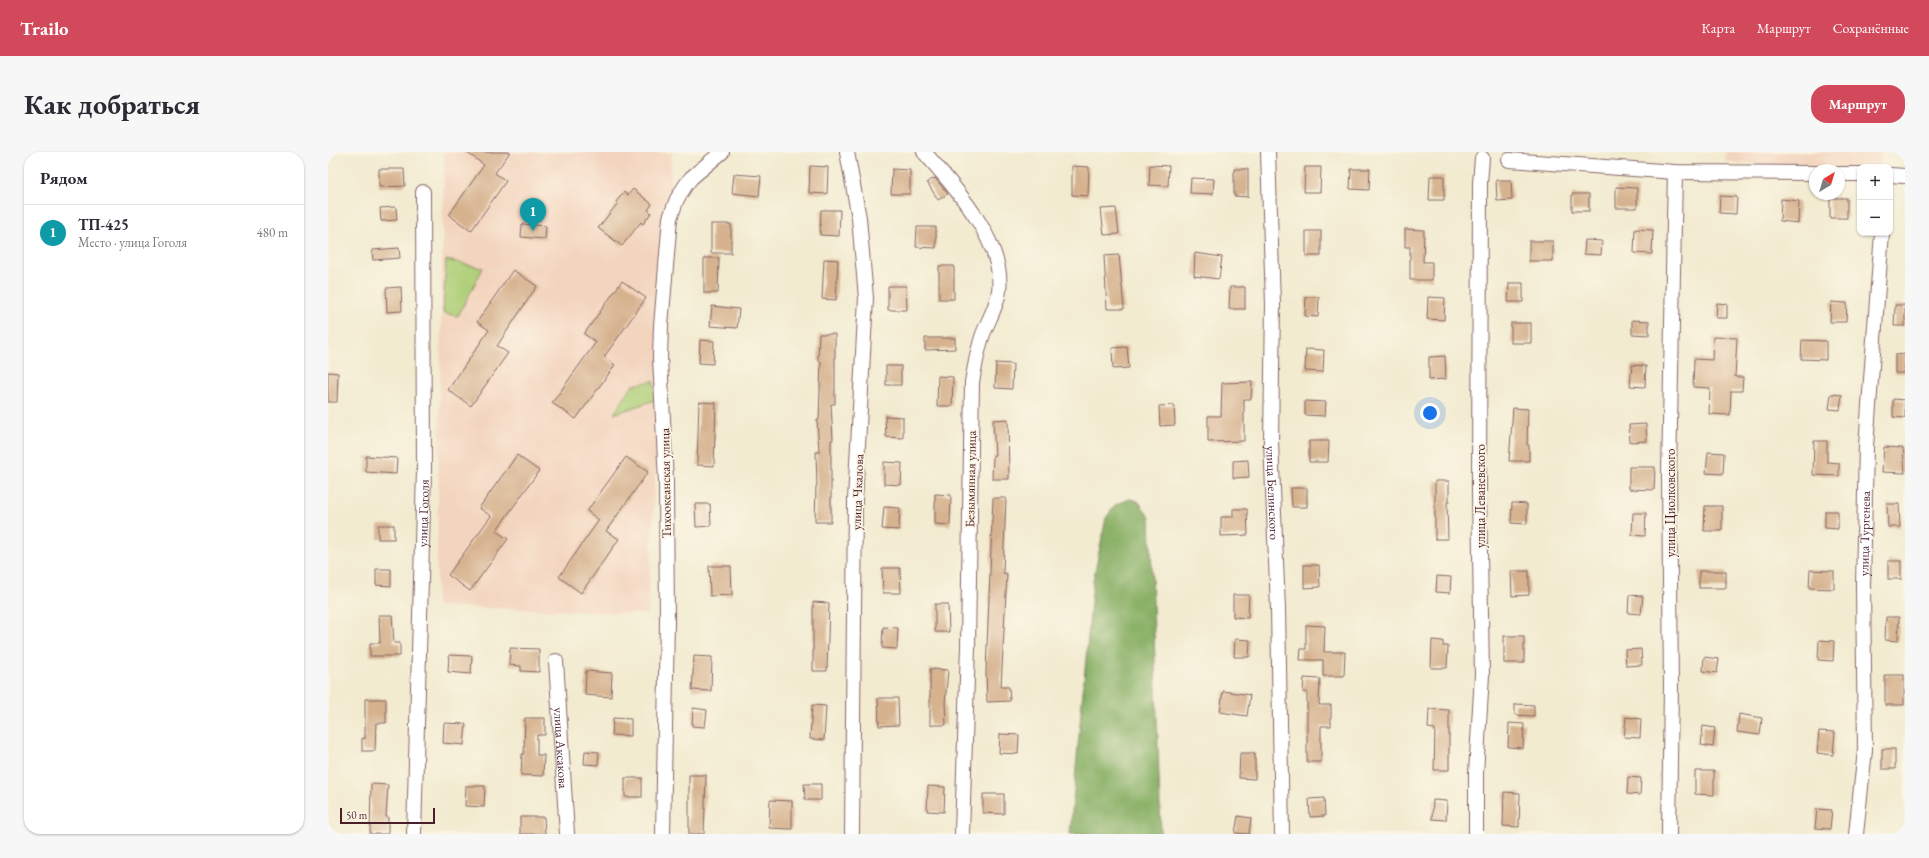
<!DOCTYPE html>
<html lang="ru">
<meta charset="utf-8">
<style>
:root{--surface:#fff;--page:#f7f7f7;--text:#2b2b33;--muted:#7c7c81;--line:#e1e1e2;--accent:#d1495b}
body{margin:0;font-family:"EB Garamond",serif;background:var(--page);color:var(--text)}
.controls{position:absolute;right:12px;top:12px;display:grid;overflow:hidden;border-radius:8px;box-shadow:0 1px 3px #0004}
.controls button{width:36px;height:36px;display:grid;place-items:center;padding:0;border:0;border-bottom:1px solid var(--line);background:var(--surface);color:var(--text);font:20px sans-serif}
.compass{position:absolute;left:1481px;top:12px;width:36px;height:36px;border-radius:50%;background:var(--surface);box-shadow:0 1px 3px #0004;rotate:38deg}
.scale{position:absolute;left:12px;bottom:10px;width:95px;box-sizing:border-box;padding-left:4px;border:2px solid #4a1f2b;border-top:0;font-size:11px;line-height:14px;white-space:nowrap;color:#4a1f2b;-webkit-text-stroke:3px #fcf5e5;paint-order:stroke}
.you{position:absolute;left:1102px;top:261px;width:14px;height:14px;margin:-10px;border:3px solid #fff;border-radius:50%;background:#1a73e8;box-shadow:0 0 0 6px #1a73e833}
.badge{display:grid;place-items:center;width:26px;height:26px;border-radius:50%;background:var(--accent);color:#fff;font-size:13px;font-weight:700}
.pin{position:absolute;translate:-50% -33px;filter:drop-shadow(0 1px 2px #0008)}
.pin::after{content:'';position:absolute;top:21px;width:14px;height:12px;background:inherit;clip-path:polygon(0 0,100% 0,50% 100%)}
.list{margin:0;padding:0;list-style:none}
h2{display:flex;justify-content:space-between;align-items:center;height:52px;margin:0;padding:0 16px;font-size:17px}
h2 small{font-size:13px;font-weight:400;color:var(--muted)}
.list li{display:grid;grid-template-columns:26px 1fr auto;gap:12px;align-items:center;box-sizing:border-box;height:56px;padding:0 16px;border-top:1px solid var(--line)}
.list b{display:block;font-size:15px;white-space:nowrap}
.list p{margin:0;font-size:13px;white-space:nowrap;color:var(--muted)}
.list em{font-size:13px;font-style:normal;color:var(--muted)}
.map{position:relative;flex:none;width:1577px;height:682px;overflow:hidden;border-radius:16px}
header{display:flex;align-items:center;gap:24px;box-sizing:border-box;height:56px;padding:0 20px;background:var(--accent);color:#fff}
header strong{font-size:19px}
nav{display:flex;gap:22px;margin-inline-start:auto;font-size:14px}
.intro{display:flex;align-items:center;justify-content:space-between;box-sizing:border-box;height:96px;padding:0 24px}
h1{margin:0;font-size:28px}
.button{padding:10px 18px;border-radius:16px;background:var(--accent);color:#fff;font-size:14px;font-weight:700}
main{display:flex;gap:24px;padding:0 24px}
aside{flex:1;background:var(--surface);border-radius:16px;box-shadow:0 1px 3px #0004}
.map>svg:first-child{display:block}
.built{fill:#f3d4be}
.green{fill:#accd75;stroke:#7b7650}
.forest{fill:#89b066;stroke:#6a6848}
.building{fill:#d6b28f}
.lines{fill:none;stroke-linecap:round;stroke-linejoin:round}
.minor-casing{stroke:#856665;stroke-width:16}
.minor{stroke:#fff;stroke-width:14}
.labels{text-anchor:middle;stroke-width:3.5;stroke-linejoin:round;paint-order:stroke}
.street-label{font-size:13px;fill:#4a1f2b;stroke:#fcf5e5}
</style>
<header>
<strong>Trailo</strong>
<nav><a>Карта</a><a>Маршрут</a><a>Сохранённые</a></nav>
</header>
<div class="intro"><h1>Как добраться</h1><a class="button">Маршрут</a></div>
<main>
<aside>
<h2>Рядом<small></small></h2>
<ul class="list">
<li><span class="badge" style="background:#0f9aa8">1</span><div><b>ТП-425</b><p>Место · улица Гоголя</p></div><em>480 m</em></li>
</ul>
</aside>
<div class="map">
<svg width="1577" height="682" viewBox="0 0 1577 682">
<rect width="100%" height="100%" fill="#fcf5e5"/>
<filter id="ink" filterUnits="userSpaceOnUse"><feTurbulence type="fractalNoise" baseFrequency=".025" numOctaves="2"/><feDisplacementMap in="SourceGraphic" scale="8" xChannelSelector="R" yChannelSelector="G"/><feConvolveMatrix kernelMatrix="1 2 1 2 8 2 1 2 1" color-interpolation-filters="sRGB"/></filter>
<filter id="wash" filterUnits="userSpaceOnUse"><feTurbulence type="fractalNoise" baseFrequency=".012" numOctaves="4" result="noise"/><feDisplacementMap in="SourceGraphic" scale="16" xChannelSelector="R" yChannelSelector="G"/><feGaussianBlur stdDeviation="0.9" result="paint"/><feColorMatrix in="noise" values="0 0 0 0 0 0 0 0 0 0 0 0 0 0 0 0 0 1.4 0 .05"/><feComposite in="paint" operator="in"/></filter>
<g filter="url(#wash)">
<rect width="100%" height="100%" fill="#f2ebd0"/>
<g class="built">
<polygon points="116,0 344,0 320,462 108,454"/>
<polygon points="1398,0 1553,0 1553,15 1532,15 1532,18 1397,10"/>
</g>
<g class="green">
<polygon points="118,108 155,116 130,164 115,161"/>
<polygon points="325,229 330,247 286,262 305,233"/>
</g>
<polygon class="forest" points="802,347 810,349 822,365 833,682 742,682 765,429 778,366 787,353"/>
<g id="blocks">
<g class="building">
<polygon points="138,0 182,0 167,21 178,29 143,79 121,63 156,13"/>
<polygon points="822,13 841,14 840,34 821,33"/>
<polygon points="482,14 500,15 499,42 481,41"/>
<polygon points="744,14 761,15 760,44 744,43"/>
<polygon points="977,15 993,15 992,40 976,40"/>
<polygon points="51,17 76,17 77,34 51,35"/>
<polygon points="564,17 582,18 582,42 563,42"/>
<polygon points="906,17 920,17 920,45 906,44"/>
<polygon points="1023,17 1042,17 1041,38 1022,37"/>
<polygon points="406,22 433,24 431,44 404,41"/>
<polygon points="1102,24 1116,24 1116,48 1101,48"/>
<polygon points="607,26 620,42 610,48 599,30"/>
<polygon points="863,26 886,27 885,42 862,41"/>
<polygon points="1168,28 1183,28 1184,48 1169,49"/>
<polygon points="1288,35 1309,36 1309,56 1288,56"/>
<polygon points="305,37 324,52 320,58 323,61 315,72 313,70 294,94 270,76 290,51 288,50 296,40 300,43"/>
<rect x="1244" y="42" width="17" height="17"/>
<polygon points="1392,44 1409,45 1408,62 1391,61"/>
<rect x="1502" y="46" width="17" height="20"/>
<polygon points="1453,47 1471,49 1470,71 1452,69"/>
<polygon points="68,55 69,68 53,69 52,56"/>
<polygon points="788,56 791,82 776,83 773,57"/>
<polygon points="493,58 512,58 511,84 492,83"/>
<polygon points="194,72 218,74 217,87 193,85"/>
<rect x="383" y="72" width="20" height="29"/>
<polygon points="589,75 608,75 608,96 588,95"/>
<polygon points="1077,77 1096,78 1095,110 1104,110 1104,128 1082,128 1082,95 1077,95"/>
<polygon points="1307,77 1325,78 1324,102 1306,101"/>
<rect x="978" y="79" width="15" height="25"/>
<polygon points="1257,88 1274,89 1273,103 1256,102"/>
<rect x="1201" y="89" width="24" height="20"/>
<polygon points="71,96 72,106 45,108 44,98"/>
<polygon points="867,101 894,105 891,127 866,124"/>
<polygon points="791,103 796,157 779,157 776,104"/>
<polygon points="376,106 391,106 390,141 376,141"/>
<polygon points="496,107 510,108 508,148 494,147"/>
<rect x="611" y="114" width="15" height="33"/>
<polygon points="185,118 209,134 169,194 180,201 143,254 120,238 161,178 149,170"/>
<polygon points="294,129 318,146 276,205 287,213 248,267 224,251 268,190 256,182"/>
<polygon points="1181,131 1195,131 1195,150 1180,150"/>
<polygon points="560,134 578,134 579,158 560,158"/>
<polygon points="73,135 74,159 59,160 58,136"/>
<polygon points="902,135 917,135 917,157 901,157"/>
<polygon points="978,145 991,145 990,165 977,164"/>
<polygon points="1100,145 1117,146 1116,168 1099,167"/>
<polygon points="1503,150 1519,151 1518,170 1502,170"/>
<polygon points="1389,151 1399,152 1399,166 1388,166"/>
<polygon points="1567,153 1577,153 1577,174 1566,174"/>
<polygon points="384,154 411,157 409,176 382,174"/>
<polygon points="1304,168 1321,169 1321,183 1304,182"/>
<rect x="1183" y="171" width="20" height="20"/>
<polygon points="491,182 507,182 507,252 503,252 505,288 503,288 503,370 487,370 488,334 489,334 488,300 491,300 489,268 491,268 493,209 490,209"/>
<polygon points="1385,185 1409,186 1407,225 1415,225 1414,239 1403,239 1402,263 1381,262 1382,236 1365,235 1366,207 1384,208"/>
<polygon points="597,186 627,186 627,197 597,198"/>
<polygon points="372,188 386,189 385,212 371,211"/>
<polygon points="1474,188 1498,189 1498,208 1473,207"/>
<polygon points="799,195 801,216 785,217 784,196"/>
<polygon points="978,197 996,198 995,220 977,219"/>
<polygon points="1577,202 1577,221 1567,221 1567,203"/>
<polygon points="1117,204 1118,227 1101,228 1101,205"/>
<polygon points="668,211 685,212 684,237 667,236"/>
<polygon points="1304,213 1318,214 1317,235 1302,234"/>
<rect x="558" y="214" width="15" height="19"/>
<polygon points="0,220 10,221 9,250 0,250"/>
<polygon points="610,224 625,225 624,254 609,254"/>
<polygon points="924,230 923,247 916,247 916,289 880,290 880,264 893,264 894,231"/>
<polygon points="1503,242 1514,243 1512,258 1501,257"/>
<polygon points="1565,247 1577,248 1577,266 1565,265"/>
<polygon points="977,249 998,250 997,264 977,263"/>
<polygon points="371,250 388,251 386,314 369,313"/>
<polygon points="846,253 847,273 832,274 831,254"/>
<polygon points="1185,256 1200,257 1199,293 1201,293 1201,309 1181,309"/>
<polygon points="557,264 575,265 575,286 558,285"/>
<polygon points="680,267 681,327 664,327 665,303 667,303 665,268"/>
<polygon points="1318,272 1319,289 1302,290 1301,273"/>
<polygon points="981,289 1001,289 1000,310 981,310"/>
<polygon points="1486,289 1499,289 1499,310 1511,311 1511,324 1485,323"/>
<polygon points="1556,295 1575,296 1577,321 1554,320"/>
<polygon points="1380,300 1396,301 1395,322 1378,321"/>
<polygon points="189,303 211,319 168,379 180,387 142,439 120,423 163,364 151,356"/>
<polygon points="38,304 69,306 68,322 38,320"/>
<polygon points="298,305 320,320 278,379 291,387 253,441 231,425 271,368 259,359"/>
<polygon points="920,308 921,325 905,326 905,309"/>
<polygon points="556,310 574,311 573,333 556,332"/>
<polygon points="1301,315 1327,315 1326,338 1301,337"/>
<polygon points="1107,329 1121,329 1121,350 1119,350 1120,387 1107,387"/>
<polygon points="963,336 979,336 979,355 964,355"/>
<polygon points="607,342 623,343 622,373 607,372"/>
<polygon points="665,346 678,346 675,421 679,422 673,535 681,535 682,549 659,550 658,520"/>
<polygon points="1184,351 1199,352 1199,372 1183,371"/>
<polygon points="367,352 382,352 383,374 368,375"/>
<polygon points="1559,352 1571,352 1572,375 1560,375"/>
<polygon points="1377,354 1394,354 1394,379 1376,379"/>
<polygon points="556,355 572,356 571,378 554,377"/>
<polygon points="905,357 919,357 920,383 893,384 893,365 905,365"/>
<polygon points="1497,359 1510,359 1510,377 1497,376"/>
<polygon points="1305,361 1318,361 1317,384 1304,383"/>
<rect x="50" y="373" width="16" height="14"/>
<rect x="1560" y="409" width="13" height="18"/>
<polygon points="976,413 991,413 992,435 976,436"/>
<polygon points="381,414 403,414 404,443 382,444"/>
<polygon points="554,416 572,416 573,441 555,441"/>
<polygon points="48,417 63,417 63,434 48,433"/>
<polygon points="1482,418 1506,419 1506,437 1481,436"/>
<polygon points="1183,419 1201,419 1201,443 1184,444"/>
<rect x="1371" y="419" width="27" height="17"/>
<polygon points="1109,424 1123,425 1122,441 1108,440"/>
<polygon points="905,443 921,443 920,466 905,465"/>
<polygon points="1301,443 1315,444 1313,462 1300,461"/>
<polygon points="485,450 501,451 499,519 485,519"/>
<polygon points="607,452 620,452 621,480 607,480"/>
<polygon points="51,463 64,463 66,491 72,491 72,504 42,504 42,491 52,491"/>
<polygon points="1558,465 1571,465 1570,489 1557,488"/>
<polygon points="978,473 997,474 996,500 1017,500 1016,524 995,524 995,508 972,508 973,497 978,497"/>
<polygon points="555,475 570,476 569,497 554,496"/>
<rect x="1176" y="484" width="20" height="27"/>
<polygon points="907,487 922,488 921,505 906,505"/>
<polygon points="1104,488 1115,489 1115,494 1120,494 1119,516 1103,516"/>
<polygon points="1491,488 1506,489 1505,509 1490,508"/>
<polygon points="182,496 211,497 211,520 193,519 193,514 181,513"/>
<polygon points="1313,497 1314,513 1298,514 1297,498"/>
<polygon points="121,503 144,504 143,522 120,520"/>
<polygon points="366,504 384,505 383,539 364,538"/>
<polygon points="1376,505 1391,507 1389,521 1375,519"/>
<polygon points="602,517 620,518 617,551 618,573 602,573"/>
<polygon points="258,519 284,521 283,545 257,543"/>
<rect x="1557" y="523" width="19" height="30"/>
<polygon points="976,526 992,527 991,553 1003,553 1003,574 993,574 993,610 979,610 979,540 975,540"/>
<polygon points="895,539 922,543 919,564 892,560"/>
<polygon points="550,546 570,546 571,573 551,574"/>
<polygon points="37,547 58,547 58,571 48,571 47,599 34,599 34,586 37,587"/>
<polygon points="1187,552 1206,553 1206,564 1187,563"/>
<polygon points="484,553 498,554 496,588 482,587"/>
<polygon points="365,556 379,558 377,575 364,574"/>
<polygon points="1101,557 1121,558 1121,618 1106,618 1107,577 1100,576"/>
<polygon points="1411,562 1434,566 1432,583 1409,580"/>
<polygon points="1298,565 1313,567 1312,586 1296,585"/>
<polygon points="197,566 217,566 217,583 209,583 209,603 216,603 215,624 193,623 194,602 196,602"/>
<polygon points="285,566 303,567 303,584 284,583"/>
<polygon points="116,571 138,572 136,593 115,591"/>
<polygon points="1181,571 1196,572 1195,596 1180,595"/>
<polygon points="1375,574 1387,576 1385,595 1373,593"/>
<polygon points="1491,579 1507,580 1505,603 1489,601"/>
<polygon points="672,582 691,583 690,602 671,601"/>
<rect x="1554" y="597" width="13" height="20"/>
<polygon points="257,599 271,600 270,613 256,612"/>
<polygon points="912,601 927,601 927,627 911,626"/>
<polygon points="1367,619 1386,619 1386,643 1367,642"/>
<polygon points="361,623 378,623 376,682 361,682"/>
<polygon points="1300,625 1313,626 1312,643 1299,642"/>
<rect x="297" y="626" width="17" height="19"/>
<polygon points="43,632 60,633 58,665 60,665 60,682 42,682"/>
<polygon points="476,632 493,632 493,648 477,648"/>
<polygon points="138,634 157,634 156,655 137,654"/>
<polygon points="600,634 617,635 616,660 599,659"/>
<polygon points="1176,640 1192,641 1191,675 1175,674"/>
<polygon points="655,642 676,642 676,662 655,661"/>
<polygon points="996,646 997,664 982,665 981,647"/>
<polygon points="442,648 464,649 464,677 441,676"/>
<polygon points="1105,648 1119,649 1118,668 1104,667"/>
<polygon points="1489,657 1504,658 1502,677 1487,676"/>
<polygon points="910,664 923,666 921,682 907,681"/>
<polygon points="192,665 216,665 217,682 192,682"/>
</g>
</g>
</g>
<g filter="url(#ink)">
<use href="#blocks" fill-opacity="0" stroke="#856665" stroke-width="1"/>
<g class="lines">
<defs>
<g id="minor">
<polyline points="519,0 531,66 538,146 527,348 524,682"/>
<path d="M 596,0 C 626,34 677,90 671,139 C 669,155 659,170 654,185 C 649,200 647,215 644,230 L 640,494 L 634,682"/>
<path id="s1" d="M 940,0 L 945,152 L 943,289 L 950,457 L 954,682"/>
<polyline points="1181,8 1347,20 1487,21"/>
<polyline points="1511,22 1532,22"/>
<polyline points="1562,23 1577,24"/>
<path id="s2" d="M 228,509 L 239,682"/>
<path id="s3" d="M 86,682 L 96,319 L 95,40"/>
<polyline points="335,682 339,470 338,330 332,205 333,174 342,66 349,47 357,34 363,26 394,0"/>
<polyline points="1148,682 1148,621 1154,523 1151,339 1152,31 1154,6"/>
<polyline points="1341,682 1343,534 1341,322 1347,20"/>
<path id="s4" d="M 1528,682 L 1537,598 L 1535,434 L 1538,294 L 1554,81"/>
</g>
</defs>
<use href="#minor" class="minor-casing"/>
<use href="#minor" class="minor"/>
</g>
</g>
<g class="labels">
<g class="street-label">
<text transform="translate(642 327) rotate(-89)" y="5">Безымянная улица</text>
<text transform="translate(337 331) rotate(-91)" y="5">Тихоокеанская улица</text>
<text transform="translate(529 340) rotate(-88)" y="5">улица Чкалова</text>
<text dy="5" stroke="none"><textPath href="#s1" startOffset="341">улица Белинского</textPath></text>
<text transform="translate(1152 344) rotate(-90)" y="5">улица Леваневского</text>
<text transform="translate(1342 351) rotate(-90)" y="5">улица Циолковского</text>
<text dy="5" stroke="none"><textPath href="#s3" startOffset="321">улица Гоголя</textPath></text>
<text dy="5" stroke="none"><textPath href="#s4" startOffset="301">улица Тургенева</textPath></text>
<text dy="5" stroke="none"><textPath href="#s2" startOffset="87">улица Аксакова</textPath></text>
</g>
</g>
</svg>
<div class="controls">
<button>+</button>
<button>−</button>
</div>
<svg class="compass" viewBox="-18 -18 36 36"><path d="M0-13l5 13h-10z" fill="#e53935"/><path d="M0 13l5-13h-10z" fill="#7c7c81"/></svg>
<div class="scale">50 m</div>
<div class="you"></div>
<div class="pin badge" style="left:205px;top:79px;background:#0f9aa8">1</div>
</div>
</main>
